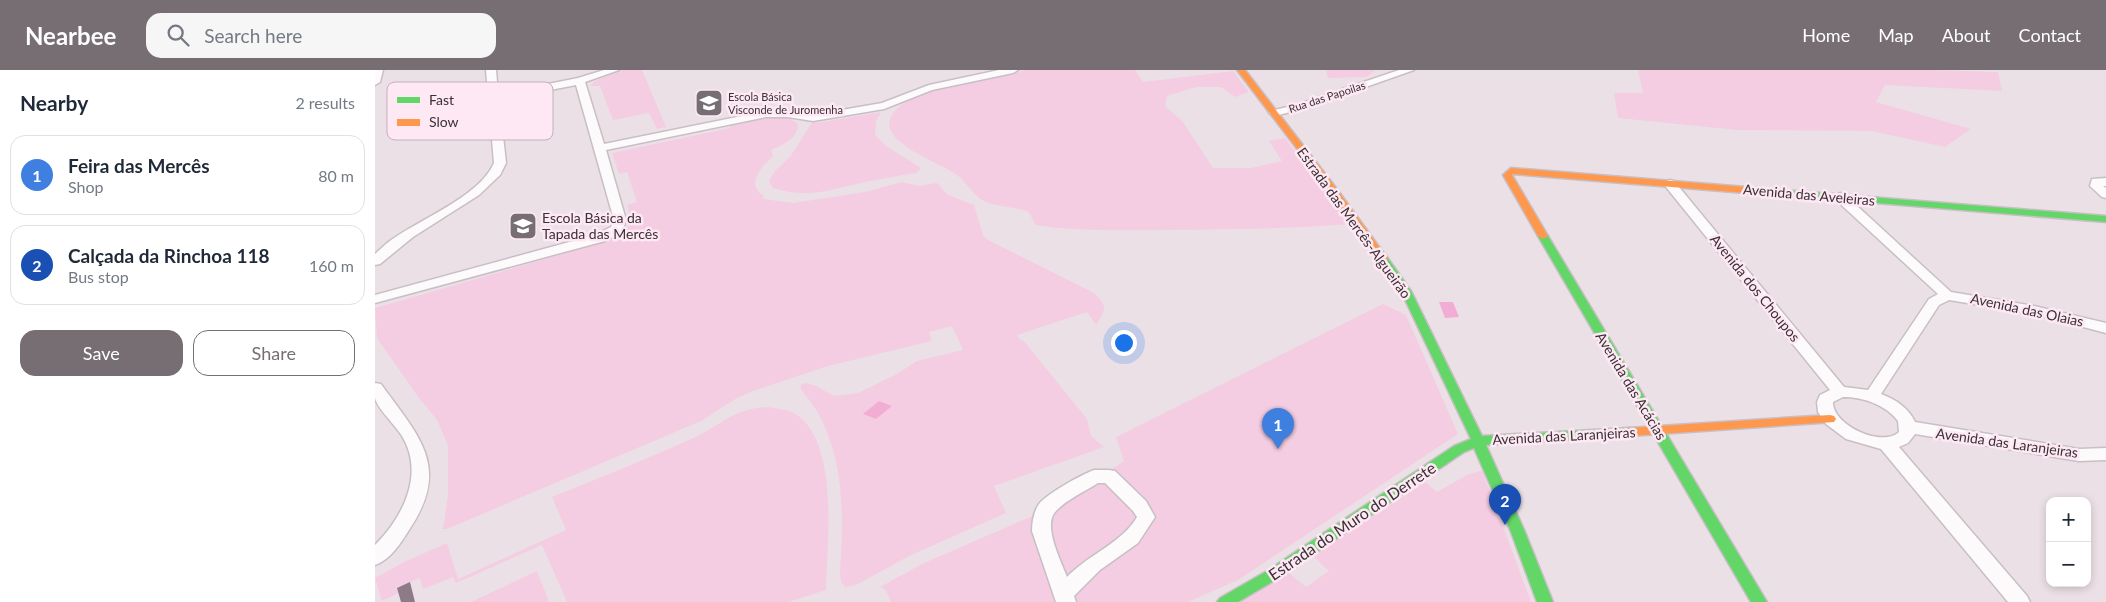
<!DOCTYPE html>
<meta charset="utf-8">
<style>
:root{--surface:#fff;--page:#f6f6f7;--text:#1f2937;--muted:#747a83;--line:#e0e1e3;--accent:#776e73}
body{margin:0;font-family:Lato,sans-serif;background:var(--page);color:var(--text)}
.controls{position:absolute;right:15px;bottom:15px;display:grid;overflow:hidden;border-radius:10px;box-shadow:0 2px 8px #0003}
.controls button{width:45px;height:45px;display:grid;place-items:center;padding:0;border:0;border-bottom:1px solid var(--line);background:var(--surface);color:var(--text);font:25px sans-serif}
.you{position:absolute;left:748px;top:272px;width:18px;height:18px;margin:-12px;border:4px solid #fff;border-radius:50%;background:#1a73e8;box-shadow:0 0 0 8px #1a73e833}
.badge{display:grid;place-items:center;width:32px;height:32px;border-radius:50%;background:var(--accent);color:#fff;font-size:16px;font-weight:700}
.pin{position:absolute;translate:-50% -41px;filter:drop-shadow(0 1px 2px #0008)}
.pin::after{content:'';position:absolute;top:26px;width:18px;height:15px;background:inherit;clip-path:polygon(0 0,100% 0,50% 100%)}
.list{margin:0;padding:0;list-style:none}
h2{display:flex;justify-content:space-between;align-items:center;height:65px;margin:0;padding:0 20px;font-size:21px}
h2 small{font-size:16px;font-weight:400;color:var(--muted)}
.list li{display:grid;grid-template-columns:32px 1fr auto;gap:15px;align-items:center;box-sizing:border-box;height:80px;margin:0 10px 10px;padding:0 10px;border:1px solid var(--line);border-radius:15px}
.list b{display:block;font-size:19px;white-space:nowrap}
.list p{margin:0;font-size:16px;white-space:nowrap;color:var(--muted)}
.list em{font-size:16px;font-style:normal;color:var(--muted)}
.actions{display:flex;gap:10px;padding:15px 20px}
.actions a{flex:1;padding:11px 0;border:1px solid var(--accent);border-radius:15px;text-align:center;font-size:18px;color:var(--accent)}
.actions .main{background:var(--accent);color:#fff}
.icon{flex:none;width:28px;height:28px;fill:none;stroke:currentColor;stroke-width:2;stroke-linecap:round;stroke-linejoin:round}
.map{position:relative;flex:none;width:1731px;height:532px;overflow:hidden}
header{display:flex;align-items:center;gap:30px;box-sizing:border-box;height:70px;padding:0 25px;background:var(--accent);color:#fff}
header strong{font-size:24px}
nav{display:flex;gap:28px;margin-inline-start:auto;font-size:18px}
.search{width:350px;height:45px;background:var(--page);display:flex;align-items:center;gap:12px;box-sizing:border-box;padding:0 18px;border-radius:15px;color:var(--muted);font-size:19px}
main{display:flex}
aside{flex:1;background:var(--surface)}
.map>svg:first-child{display:block}
.green{fill:#f4cde2}
.water{fill:#f2add4}
.building{fill:#8f7a87}
.lines{fill:none;stroke-linecap:round;stroke-linejoin:round}
.street-casing{stroke:#c8bfc4;stroke-width:3}
.fast-casing{stroke:#c8bfc4;stroke-width:3}
.slow-casing{stroke:#c8bfc4;stroke-width:3}
.street{fill:#fcfafb;fill-rule:evenodd}
.fast{fill:#63d668;fill-rule:evenodd}
.slow{fill:#ff974d;fill-rule:evenodd}
.labels{text-anchor:middle;stroke-width:5;stroke-linejoin:round;paint-order:stroke}
.far-poi-label{font-size:11px;fill:#393135;stroke:#fee8f3;text-anchor:start}
.far-street-label{font-size:11px;fill:#393135;stroke:#fee8f3}
.street-label{font-size:14px;fill:#393135;stroke:#fee8f3}
.poi-label{font-size:14px;fill:#393135;stroke:#fee8f3;text-anchor:start}
.near-street-label{font-size:16px;fill:#393135;stroke:#fee8f3}
.key{fill:#fee8f3;stroke:#c3b1ba;stroke-width:1}
.key-label{font-size:14px;fill:#393135}
</style>
<header>
<strong>Nearbee</strong>
<div class="search"><svg class="icon" aria-label="search" viewBox="0 0 24 24"><circle cx="10" cy="10" r="6"/><path d="M15 15l6 6"/></svg>Search here</div>
<nav><a>Home</a><a>Map</a><a>About</a><a>Contact</a></nav>
</header>
<main>
<aside>
<h2>Nearby<small>2 results</small></h2>
<ul class="list">
<li><span class="badge" style="background:#3f7fe0">1</span><div><b>Feira das Mercês</b><p>Shop</p></div><em>80 m</em></li>
<li><span class="badge" style="background:#1a4fb4">2</span><div><b>Calçada da Rinchoa 118</b><p>Bus stop</p></div><em>160 m</em></li>
</ul>
<div class="actions"><a class="main">Save</a><a>Share</a></div>
</aside>
<div class="map">
<svg width="1731" height="532" viewBox="0 0 1731 532">
<rect width="100%" height="100%" fill="#ebe0e6"/>
<g class="green">
<polygon points="248,0 267,0 291,57 282,59 274,43 238,50 225,16 215,16 220,11"/>
<path d="M 650,0 L 760,0 L 768,12 L 858,1 L 874,22 L 860,27 L 846,17 L 821,17 L 792,26 L 790,36 L 808,52 L 838,98 L 876,98 L 907,91 L 894,71 L 910,68 L 975,154 C 914,159 854,159 793,160 C 749,160 704,162 660,155 L 654,142 C 640,137 626,137 613,133 C 601,129 592,113 582,105 C 559,89 479,65 532,31 C 567,9 612,12 650,0 Z"/>
<polygon points="951,0 1000,0 992,7 953,8"/>
<polygon points="1263,0 1559,0 1623,2 1627,21 1510,15 1501,32 1596,59 1570,77 1497,61 1362,60 1243,48 1239,23 1268,23"/>
<path d="M 506,42 L 501,51 L 500,65 L 511,76 L 546,98 L 541,103 C 523,106 504,109 486,113 C 454,120 431,129 398,118 L 394,111 L 400,101 L 415,87 L 438,51 L 442,53 Z"/>
<path d="M 391,46 L 414,48 L 423,54 C 423,69 407,75 396,80 L 398,86 C 387,97 369,114 389,126 L 388,129 L 418,133 L 490,122 L 527,112 L 543,116 L 562,113 L 573,125 L 599,135 L 608,165 L 611,169 L 719,223 C 733,236 731,239 721,255 L 712,242 L 642,265 L 646,271 L 648,270 L 712,349 L 716,366 L 729,377 L 619,416 L 631,443 L 536,485 L 481,515 L 470,517 L 466,512 L 465,502 C 468,452 470,402 449,355 C 444,342 434,330 426,319 L 426,314 L 431,313 L 441,316 L 459,326 L 483,323 L 522,304 L 542,291 L 588,280 L 577,256 L 554,262 L 557,271 L 453,296 L 378,321 L 362,328 L 326,351 L 72,459 L 67,459 L 69,453 L 73,425 L 73,375 L 62,350 L 44,328 L 2,268 L 0,238 L 233,171 L 246,163 L 254,156 L 256,151 L 252,135 L 262,132 L 252,102 L 244,104 L 237,83 L 355,58 L 354,54 Z"/>
<polygon points="1008,234 1031,245 1083,364 863,510 813,532 516,532 511,520 505,517 547,494 648,450 680,438 749,391 741,367"/>
<path d="M 393,337 C 401,339 412,339 419,343 C 465,370 452,474 451,520 L 413,532 L 192,532 L 167,475 L 81,513 L 78,507 L 48,519 L 45,508 L 22,518 L 24,523 L 7,531 L 0,508 L 29,492 L 72,473 L 83,509 L 191,460 L 177,427 C 224,408 270,390 316,369 C 346,356 357,338 393,337 Z"/>
<polygon points="1107,400 1156,532 864,532 914,503 931,517 954,501 938,486 1050,412 1062,422 1092,405"/>
<polygon points="162,501 174,532 96,532"/>
</g>
<g class="water">
<polygon points="1064,232 1078,232 1084,247 1070,248"/>
<polygon points="504,331 517,336 501,349 488,344"/>
</g>
<polygon class="building" points="35,512 40,532 26,532 22,518"/>
<g class="lines">
<defs>
<g id="street">
<polygon points="0,0 8,0 5,12 0,15"/>
<path d="M 111,0 L 121,0 L 123,24 L 203,8 L 229,0 L 244,0 L 210,12 L 229,74 L 391,41 L 413,41 L 438,45 L 507,33 L 554,15 L 624,0 L 643,0 L 638,3 L 557,20 L 509,39 L 438,51 L 413,47 L 391,47 L 231,80 L 251,150 L 247,162 L 230,171 L 0,233 L 0,225 L 220,165 L 236,157 L 239,150 L 201,15 L 124,30 L 131,93 L 125,105 L 104,125 L 38,167 L 5,194 L 0,195 L 0,184 L 11,174 C 41,150 104,128 119,93 Z"/>
<polygon points="1024,0 1039,0 928,39 899,46 894,43 895,41 921,35"/>
<polygon points="1731,108 1731,116 1728,116 1731,118 1731,128 1727,127 1715,116 1717,109"/>
<path d="M 1295,110 L 1299,111 L 1469,317 L 1493,320 L 1554,229 L 1563,224 L 1461,130 L 1459,127 L 1465,123 L 1469,124 L 1576,222 L 1659,236 L 1731,253 L 1731,263 L 1659,244 L 1574,230 L 1564,235 L 1506,324 C 1521,330 1533,337 1540,352 L 1704,379 L 1731,378 L 1731,390 L 1704,391 L 1540,364 L 1533,373 L 1524,377 L 1652,526 L 1655,532 L 1633,532 L 1506,379 L 1471,369 L 1451,354 L 1443,342 L 1442,332 L 1445,325 L 1455,320 L 1291,117 L 1289,114 L 1291,111 ZM 1468,327 C 1487,327 1510,334 1523,351 L 1524,362 C 1507,378 1457,355 1458,332 Z"/>
<path d="M 0,313 L 6,314 C 43,366 77,396 34,460 C 26,473 15,490 0,495 L 0,475 C 28,447 50,404 27,366 C 21,356 2,338 0,328 C 0,324 0,318 0,313 Z"/>
<path d="M 719,400 L 734,400 L 740,401 L 771,431 L 780,447 L 763,473 L 725,500 L 699,526 L 701,532 L 681,532 L 657,461 C 657,452 659,441 664,434 C 673,423 706,405 719,400 ZM 723,413 L 730,413 L 758,441 L 762,447 C 748,472 713,485 692,507 C 686,491 667,455 681,441 C 691,430 709,422 723,413 Z"/>
</g>
<g id="fast">
<polygon points="1408,120 1731,146 1731,152 1405,125 1405,121"/>
<polygon points="1168,163 1173,166 1392,532 1376,532 1163,166"/>
<polygon points="1008,186 1012,187 1036,221 1107,366 1254,358 1258,359 1260,362 1258,365 1254,366 1111,375 1150,462 1178,532 1162,532 1136,462 1099,378 1089,382 902,509 863,532 842,532 845,528 892,501 1079,376 1096,369 1026,221 1003,189"/>
</g>
<g id="slow">
<polygon points="862,0 870,0 961,118 1013,189 1012,191 1004,191 955,122"/>
<polygon points="1136,98 1408,120 1413,123 1408,126 1138,104 1137,105 1173,166 1168,169 1163,166 1128,105"/>
<polygon points="1455,345 1459,346 1461,349 1459,352 1254,366 1250,365 1248,362 1250,359 1254,358"/>
</g>
</defs>
<use href="#street" class="street-casing"/>
<use href="#fast" class="fast-casing"/>
<use href="#slow" class="slow-casing"/>
<use href="#street" class="street"/>
<use href="#fast" class="fast"/>
<use href="#slow" class="slow"/>
</g>
<defs>
<symbol id="school-square" viewBox="-11 -11 22 22"><rect x="-9" y="-9" width="18" height="18" rx="4" fill="#776e73" stroke="#fee8f3"/><path d="M0-5L7-2L0 1L-7-2ZM-4 1L0 2.5L4 1V4Q0 6-4 4Z" fill="#fff"/></symbol>
</defs>
<g fill-rule="evenodd">
<use href="#school-square" x="318" y="17" width="32" height="32"/>
<use href="#school-square" x="132" y="140" width="32" height="32"/>
</g>
<g class="labels">
<g class="far-poi-label">
<text x="353" y="31">Escola Básica<tspan x="353" dy="13">Visconde de Juromenha</tspan></text>
</g>
<g class="far-street-label">
<text transform="translate(952 27) rotate(-18)" y="4">Rua das Papoilas</text>
</g>
<g class="street-label">
<text transform="translate(1434 125) rotate(5)" y="5">Avenida das Aveleiras</text>
<text transform="translate(979 153) rotate(54)" y="5">Estrada das Mercês-Algueirão</text>
<text transform="translate(1380 218) rotate(51)" y="5">Avenida dos Choupos</text>
<text transform="translate(1652 240) rotate(12)" y="5">Avenida das Olaias</text>
<text transform="translate(1256 316) rotate(59)" y="5">Avenida das Acácias</text>
<text transform="translate(1189 366) rotate(-3)" y="5">Avenida das Laranjeiras</text>
<text transform="translate(1632 373) rotate(8)" y="5">Avenida das Laranjeiras</text>
</g>
<g class="poi-label">
<text x="167" y="153">Escola Básica da<tspan x="167" dy="16">Tapada das Mercês</tspan></text>
</g>
<g class="near-street-label">
<text transform="translate(977 451) rotate(-34)" y="6">Estrada do Muro do Derrete</text>
</g>
</g>
<rect x="12" y="12" width="166" height="58" rx="8" class="key"/>
<rect x="22" y="27" width="23" height="6" fill="#63d668"/>
<rect x="22" y="49" width="23" height="7" fill="#ff974d"/>
<g class="key-label">
<text x="54" y="35">Fast</text>
<text x="54" y="57">Slow</text>
</g>
</svg>
<div class="controls">
<button>+</button>
<button>−</button>
</div>
<div class="you"></div>
<div class="pin badge" style="left:903px;top:379px;background:#3f7fe0">1</div>
<div class="pin badge" style="left:1130px;top:455px;background:#1a4fb4">2</div>
</div>
</main>
